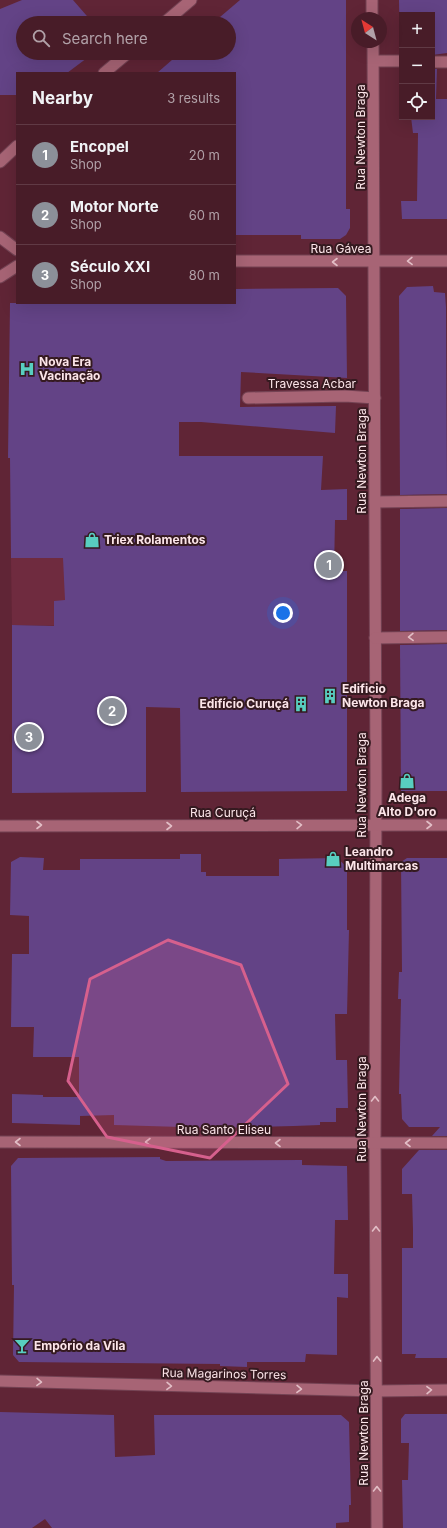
<!DOCTYPE html>
<meta charset="utf-8">
<style>
:root{--surface:#481c28;--page:#522934;--text:#f1f3f6;--muted:#b1a1a8;--line:#603a45;--accent:#8c9099}
body{margin:0;font-family:Inter,sans-serif;background:var(--page);color:var(--text)}
.controls{position:absolute;right:12px;top:12px;display:grid;overflow:hidden;border-radius:0px;box-shadow:0 4px 16px #0002}
.controls button{width:36px;height:36px;display:grid;place-items:center;padding:0;border:0;border-bottom:1px solid var(--line);background:var(--surface);color:var(--text);font:20px sans-serif}
.compass{position:absolute;left:351px;top:12px;width:36px;height:36px;border-radius:50%;background:var(--surface);box-shadow:0 4px 16px #0002;rotate:324deg}
.you{position:absolute;left:283px;top:613px;width:14px;height:14px;margin:-10px;border:3px solid #fff;border-radius:50%;background:#1a73e8;box-shadow:0 0 0 6px #1a73e833}
.badge{display:grid;place-items:center;width:26px;height:26px;border-radius:50%;background:var(--accent);color:#fff;font-size:13px;font-weight:700}
.pin{position:absolute;translate:-50% -50%;border:2px solid #fff;box-shadow:0 1px 4px #0006}
.list{margin:0;padding:0;list-style:none}
h2{display:flex;justify-content:space-between;align-items:center;height:52px;margin:0;padding:0 16px;font-size:17px}
h2 small{font-size:13px;font-weight:400;color:var(--muted)}
.list li{display:grid;grid-template-columns:26px 1fr auto;gap:12px;align-items:center;box-sizing:border-box;height:60px;padding:0 16px;border-top:1px solid var(--line)}
.list b{display:block;font-size:15px;white-space:nowrap}
.list p{margin:0;font-size:13px;white-space:nowrap;color:var(--muted)}
.list em{font-size:13px;font-style:normal;color:var(--muted)}
.icon{flex:none;width:22px;height:22px;fill:none;stroke:currentColor;stroke-width:2;stroke-linecap:round;stroke-linejoin:round}
.map{position:relative;flex:none;width:447px;height:1528px;overflow:hidden}
.search{position:absolute;background:var(--surface);box-shadow:0 4px 16px #0002;left:16px;top:16px;width:220px;height:44px;display:flex;align-items:center;gap:10px;box-sizing:border-box;padding:0 14px;border-radius:22px;color:var(--muted);font-size:15px}
.panel{position:absolute;background:var(--surface);box-shadow:0 4px 16px #0002;left:16px;top:72px;width:220px;height:232px;border-radius:0px}
.map>svg:first-child{display:block}
.built{fill:#6f2b3f}
.building{fill:#634386}
.lines{fill:none;stroke-linecap:round;stroke-linejoin:round}
.service-casing{stroke:#734253;stroke-width:13}
.minor-casing{stroke:#734253;stroke-width:13}
.tertiary-casing{stroke:#734253;stroke-width:13}
.secondary-casing{stroke:#734253;stroke-width:13}
.service{stroke:#a76475;stroke-width:11}
.minor{stroke:#a76475;stroke-width:11}
.tertiary{stroke:#a76475;stroke-width:11}
.secondary{stroke:#a76475;stroke-width:11}
.oneway{stroke:#e2bec6}
.marked{fill:#d6608d;fill-opacity:0.2;stroke:#d6608d;stroke-width:3;stroke-linejoin:round}
.labels{text-anchor:middle;stroke-width:4;stroke-linejoin:round;paint-order:stroke}
.street-label{font-size:12px;fill:#fce5e9;stroke:#351a20}
.poi-label{font-size:12px;font-weight:bold;fill:#fce5e9;stroke:#351a20;text-anchor:start}
</style>
<div class="map">
<svg width="447" height="1528" viewBox="0 0 447 1528">
<rect width="100%" height="100%" fill="#602536"/>
<polygon class="built" points="11,558 139,558 78,626 12,625"/>
<g class="building">
<polygon points="22,0 73,0 93,23 23,23 23,53 89,53 91,55 67,73 17,73 17,95 0,95 0,9"/>
<polygon points="240,0 346,0 346,209 350,209 350,228 346,235 340,239 301,239 301,235 235,235 235,73 157,73 180,53 229,53 229,23 213,23"/>
<polygon points="399,0 447,0 447,53 432,55 432,15 402,15 402,54 400,54"/>
<polygon points="401,68 402,68 402,99 400,99"/>
<polygon points="432,69 437,69 436,99 447,99 447,219 402,219 401,201 417,201 418,133 413,133 411,117 432,117"/>
<polygon points="433,286 434,292 445,293 446,307 447,494 400,495 399,296 407,287"/>
<polygon points="338,288 346,296 347,378 241,372 240,407 336,406 335,433 201,422 179,422 179,456 323,456 321,490 347,489 347,520 335,520 334,571 347,571 347,791 181,792 180,708 146,707 146,792 12,793 12,625 54,626 54,601 65,600 63,558 11,558 10,458 8,458 10,303 235,303 235,289"/>
<polygon points="447,508 447,630 400,631 400,509"/>
<polygon points="447,644 447,791 401,791 400,645"/>
<polygon points="180,854 201,854 201,872 206,872 206,876 279,876 279,859 337,858 347,867 347,930 349,930 347,1014 335,1014 336,1060 347,1060 348,1108 336,1108 336,1122 320,1122 320,1125 294,1126 216,1128 114,1125 114,1115 80,1116 80,1125 12,1123 12,1094 43,1095 43,1097 79,1097 79,1057 33,1057 34,1027 11,1027 12,954 29,954 29,916 10,915 11,862 20,857 44,858 43,870 80,870 80,859 180,859"/>
<polygon points="407,858 447,858 447,1136 432,1136 440,1127 409,1127 402,1119 401,1094 399,1094 401,999 398,999 399,972 402,972 401,862"/>
<polygon points="419,1150 447,1150 447,1358 415,1358 416,1354 402,1354 402,1248 413,1248 413,1230 412,1194 402,1194 402,1169"/>
<polygon points="160,1157 160,1159 166,1161 302,1160 302,1165 347,1166 348,1220 335,1220 334,1274 348,1274 348,1298 337,1297 337,1355 306,1354 305,1362 247,1362 247,1367 220,1366 220,1364 19,1362 13,1355 14,1285 12,1285 11,1166 18,1158"/>
<polygon points="0,1412 114,1415 115,1457 155,1455 154,1415 341,1415 349,1422 351,1505 349,1505 349,1522 336,1523 336,1528 52,1528 45,1519 32,1528 0,1528"/>
<polygon points="405,1414 447,1414 447,1528 403,1528 402,1480 408,1480 409,1443 401,1443 401,1419"/>
</g>
<g class="lines">
<defs>
<g id="service">
<polyline points="248,398 345,396 375,398"/>
<polyline points="375,502 447,501"/>
</g>
<g id="minor">
<polyline points="372,0 372,18"/>
<polyline points="373,42 376,784 375,1143 377,1528"/>
<polyline points="374,61 402,61"/>
<polyline points="432,62 447,62"/>
<polyline points="375,638 447,637"/>
<polyline points="0,1142 447,1143"/>
<polyline points="0,1381 377,1391 447,1390"/>
</g>
<g id="tertiary">
<polyline points="164,23 191,0"/>
<polyline points="104,73 128,53"/>
<polyline points="0,162 17,146"/>
<polyline points="0,237 17,250"/>
<polyline points="235,261 447,261"/>
<polyline points="0,277 17,266"/>
</g>
<polyline id="secondary" points="0,826 447,825"/>
</defs>
<use href="#service" class="service-casing"/>
<use href="#minor" class="minor-casing"/>
<use href="#tertiary" class="tertiary-casing"/>
<use href="#secondary" class="secondary-casing"/>
<use href="#service" class="service"/>
<use href="#minor" class="minor"/>
<use href="#tertiary" class="tertiary"/>
<use href="#secondary" class="secondary"/>
</g>
<defs><path id="oneway-chevron" d="M-2-3.5L2.5 0L-2 3.5" fill="none" stroke-width="1.6" stroke-linecap="round" stroke-linejoin="round"/></defs>
<g class="oneway">
<use href="#oneway-chevron" transform="translate(410 261) rotate(179)"/>
<use href="#oneway-chevron" transform="translate(335 262) rotate(-180)"/>
<use href="#oneway-chevron" transform="translate(411 637) rotate(179)"/>
<use href="#oneway-chevron" transform="translate(39 825)"/>
<use href="#oneway-chevron" transform="translate(299 825) rotate(-1)"/>
<use href="#oneway-chevron" transform="translate(429 825)"/>
<use href="#oneway-chevron" transform="translate(169 826)"/>
<use href="#oneway-chevron" transform="translate(375 1099) rotate(-90)"/>
<use href="#oneway-chevron" transform="translate(18 1142) rotate(-180)"/>
<use href="#oneway-chevron" transform="translate(148 1142) rotate(-180)"/>
<use href="#oneway-chevron" transform="translate(278 1143) rotate(-180)"/>
<use href="#oneway-chevron" transform="translate(408 1143) rotate(-180)"/>
<use href="#oneway-chevron" transform="translate(376 1229) rotate(-90)"/>
<use href="#oneway-chevron" transform="translate(377 1359) rotate(-91)"/>
<use href="#oneway-chevron" transform="translate(39 1382) rotate(1)"/>
<use href="#oneway-chevron" transform="translate(169 1386) rotate(1)"/>
<use href="#oneway-chevron" transform="translate(299 1389) rotate(1)"/>
<use href="#oneway-chevron" transform="translate(429 1390) rotate(-1)"/>
<use href="#oneway-chevron" transform="translate(377 1489) rotate(-90)"/>
</g>
<path class="marked" d="M 168,940 L 241,965 L 288,1084 L 210,1158 L 107,1137 L 68,1081 L 90,979 Z"/>
<defs>
<symbol id="hospital-bare" viewBox="-9 -9 18 18"><path d="M-5-5h3v3.5h4V-5h3V5h-3V1.5h-4V5h-3Z" fill="#58cec0" stroke="#351a20" stroke-width="2.5" paint-order="stroke"/></symbol>
<symbol id="shop-bare" viewBox="-9 -9 18 18"><path d="M-5-2.5h2.3a2.7 3.5 0 0 1 5.4 0H5L5.5 6h-11ZM-1.5-2.5h3a1.5 2.3 0 0 0-3 0Z" fill="#58cec0" stroke="#351a20" stroke-width="2.5" paint-order="stroke"/></symbol>
<symbol id="building-bare" viewBox="-9 -9 18 18"><path d="M-4-6H4V6H1V3H-1V6H-4ZM-2.5-4.3h1.7v1.8h-1.7ZM.8-4.3h1.7v1.8H.8ZM-2.5-1h1.7V.8h-1.7ZM.8-1h1.7V.8H.8Z" fill="#58cec0" stroke="#351a20" stroke-width="2.5" paint-order="stroke"/></symbol>
<symbol id="bar-bare" viewBox="-9 -9 18 18"><path d="M-6-5H6L.8 .8V4.5H3.5V6h-7V4.5H-.8V.8Z" fill="#58cec0" stroke="#351a20" stroke-width="2.5" paint-order="stroke"/></symbol>
</defs>
<g fill-rule="evenodd">
<use href="#hospital-bare" x="16" y="358" width="22" height="22"/>
<use href="#shop-bare" x="81" y="529" width="22" height="22"/>
<use href="#building-bare" x="319" y="685" width="22" height="22"/>
<use href="#building-bare" x="290" y="693" width="22" height="22"/>
<use href="#shop-bare" x="396" y="770" width="22" height="22"/>
<use href="#shop-bare" x="322" y="848" width="22" height="22"/>
<use href="#bar-bare" x="11" y="1335" width="22" height="22"/>
</g>
<g class="labels">
<g class="street-label">
<text transform="translate(361 137) rotate(-90)" y="4">Rua Newton Braga</text>
<text x="341" y="253">Rua Gávea</text>
<text x="312" y="388">Travessa Acbar</text>
<text transform="translate(362 461) rotate(-90)" y="4">Rua Newton Braga</text>
<text transform="translate(362 785) rotate(-90)" y="4">Rua Newton Braga</text>
<text x="223" y="817">Rua Curuçá</text>
<text transform="translate(362 1109) rotate(-90)" y="4">Rua Newton Braga</text>
<text x="224" y="1134">Rua Santo Eliseu</text>
<text transform="translate(224 1374) rotate(1)" y="4">Rua Magarinos Torres</text>
<text transform="translate(364 1433) rotate(-90)" y="4">Rua Newton Braga</text>
</g>
<g class="poi-label">
<text x="39" y="366">Nova Era<tspan x="39" dy="14">Vacinação</tspan></text>
<text x="104" y="544">Triex Rolamentos</text>
<text x="342" y="693">Edificio<tspan x="342" dy="14">Newton Braga</tspan></text>
<text x="289" y="708" text-anchor="end">Edifício Curuçá</text>
<text x="407" y="802" text-anchor="middle">Adega<tspan x="407" dy="14">Alto D'oro</tspan></text>
<text x="345" y="856">Leandro<tspan x="345" dy="14">Multimarcas</tspan></text>
<text x="34" y="1350">Empório da Vila</text>
</g>
</g>
</svg>
<div class="controls">
<button>+</button>
<button>−</button>
<button><svg class="icon" aria-label="locate" viewBox="0 0 24 24"><circle cx="12" cy="12" r="6"/><path d="M12 2v4M12 18v4M2 12h4M18 12h4"/></svg></button>
</div>
<svg class="compass" viewBox="-18 -18 36 36"><path d="M0-13l5 13h-10z" fill="#e53935"/><path d="M0 13l5-13h-10z" fill="#b1a1a8"/></svg>
<div class="you"></div>
<div class="pin badge" style="left:329px;top:565px">1</div>
<div class="pin badge" style="left:112px;top:711px">2</div>
<div class="pin badge" style="left:29px;top:737px">3</div>
<div class="search"><svg class="icon" aria-label="search" viewBox="0 0 24 24"><circle cx="10" cy="10" r="6"/><path d="M15 15l6 6"/></svg>Search here</div>
<section class="panel">
<h2>Nearby<small>3 results</small></h2>
<ul class="list">
<li><span class="badge">1</span><div><b>Encopel</b><p>Shop</p></div><em>20 m</em></li>
<li><span class="badge">2</span><div><b>Motor Norte</b><p>Shop</p></div><em>60 m</em></li>
<li><span class="badge">3</span><div><b>Século XXI</b><p>Shop</p></div><em>80 m</em></li>
</ul>
</section>
</div>
